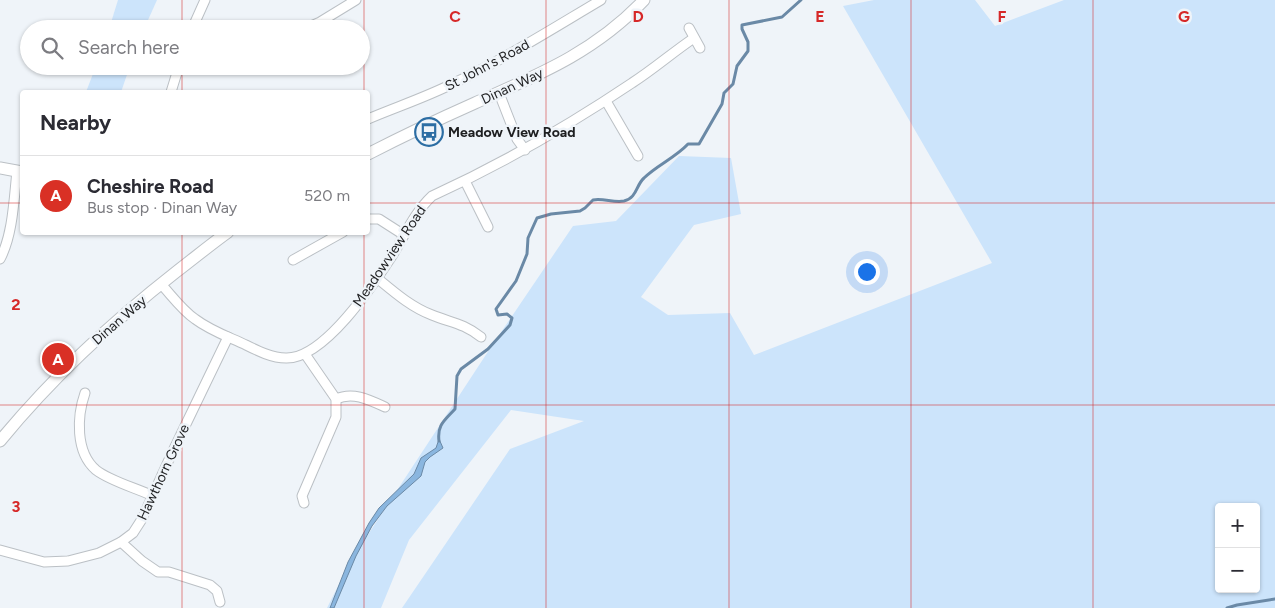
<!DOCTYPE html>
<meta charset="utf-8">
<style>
:root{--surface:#fff;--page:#f7f7f7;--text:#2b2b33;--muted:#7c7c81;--line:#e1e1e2;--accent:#d93025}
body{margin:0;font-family:Figtree,sans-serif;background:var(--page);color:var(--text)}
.controls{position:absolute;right:15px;bottom:15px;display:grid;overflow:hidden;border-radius:5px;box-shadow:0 1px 4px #0004}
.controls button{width:45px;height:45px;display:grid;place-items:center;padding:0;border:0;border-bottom:1px solid var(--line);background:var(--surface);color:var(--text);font:25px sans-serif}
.you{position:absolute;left:866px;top:271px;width:18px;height:18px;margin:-12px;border:4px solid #fff;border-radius:50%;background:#1a73e8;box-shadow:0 0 0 8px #1a73e833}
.badge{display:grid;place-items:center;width:32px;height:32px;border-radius:50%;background:var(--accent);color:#fff;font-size:16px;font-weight:700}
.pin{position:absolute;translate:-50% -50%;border:2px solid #fff;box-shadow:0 1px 5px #0006}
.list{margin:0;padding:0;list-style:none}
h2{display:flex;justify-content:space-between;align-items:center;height:65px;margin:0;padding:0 20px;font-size:21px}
h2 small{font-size:16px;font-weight:400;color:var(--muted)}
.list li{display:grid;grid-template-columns:32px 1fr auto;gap:15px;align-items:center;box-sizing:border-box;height:80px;padding:0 20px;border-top:1px solid var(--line)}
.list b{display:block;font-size:19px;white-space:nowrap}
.list p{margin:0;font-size:16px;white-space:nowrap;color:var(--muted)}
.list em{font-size:16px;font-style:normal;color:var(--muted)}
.icon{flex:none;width:28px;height:28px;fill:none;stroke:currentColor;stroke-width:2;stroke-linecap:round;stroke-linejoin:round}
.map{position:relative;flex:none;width:1275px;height:608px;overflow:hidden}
.search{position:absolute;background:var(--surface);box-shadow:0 1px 4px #0004;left:20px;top:20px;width:350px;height:55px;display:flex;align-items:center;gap:12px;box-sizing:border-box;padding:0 18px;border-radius:28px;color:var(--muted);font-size:19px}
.panel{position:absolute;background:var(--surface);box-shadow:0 1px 4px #0004;left:20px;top:90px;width:350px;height:145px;border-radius:5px}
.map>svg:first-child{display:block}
.green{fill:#cce4fb;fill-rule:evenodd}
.water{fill:#8ab6df;stroke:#6a89a6}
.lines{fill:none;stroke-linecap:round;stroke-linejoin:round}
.stream{stroke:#6a89a6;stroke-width:3}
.minor-casing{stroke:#bbc0c5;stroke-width:11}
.tertiary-casing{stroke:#bbc0c5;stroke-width:13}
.minor{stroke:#fff;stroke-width:9}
.tertiary{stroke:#fff;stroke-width:11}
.grid{fill:none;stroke:#d62828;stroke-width:1;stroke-opacity:0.55}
.labels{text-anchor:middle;stroke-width:5;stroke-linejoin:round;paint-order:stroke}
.street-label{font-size:14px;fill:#1e1f21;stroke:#eff4f9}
.poi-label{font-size:14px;font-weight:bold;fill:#1e1f21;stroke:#eff4f9;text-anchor:start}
.grid-label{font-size:16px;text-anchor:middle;font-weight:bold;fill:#d62828;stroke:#eff4f9;stroke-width:5;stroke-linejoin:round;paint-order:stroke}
</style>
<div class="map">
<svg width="1275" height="608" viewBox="0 0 1275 608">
<rect width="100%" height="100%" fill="#eff4f9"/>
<g class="green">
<polygon points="118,0 157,0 144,29 109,29"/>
<path d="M 874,0 L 975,0 L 995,26 L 1064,0 L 1275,0 L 1275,608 L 402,608 L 510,449 L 584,421 L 511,410 L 409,540 L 381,608 L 327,608 L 350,562 L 491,347 L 573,226 L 616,221 L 679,156 L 731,158 L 741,214 L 694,225 L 641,297 L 668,315 L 730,313 L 754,355 L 992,263 L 843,6 ZM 1219,507 L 1256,507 L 1256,589 L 1219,589 Z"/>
<polygon points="96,66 130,66 121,92 86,92"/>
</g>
<polygon class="water" points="439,439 443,448 430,457 425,462 421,476 387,506 372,526 356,556 334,608 330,608 348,562 369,523 379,508 414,474 421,458 436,448"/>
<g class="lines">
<g class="stream">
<path d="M 439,441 C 437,425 444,421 455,409 L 457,376 L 461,369 L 488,349 L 510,325 L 512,318 L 507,314 L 498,315 L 496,309 L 516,281 L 527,254 L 528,238 L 537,218 L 551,214 L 580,211 L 585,208 L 593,200 C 603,198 614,203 624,201 C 637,198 636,185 644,178 C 657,165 675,158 688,144 L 699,144 L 722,104 L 724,93 L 733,84 L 737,66 L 748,51 L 748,42 L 742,29 L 742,25 L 782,17 L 801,0"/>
<polyline points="1227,608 1237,605 1275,599"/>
</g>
<defs>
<g id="minor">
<polyline points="689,28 700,48"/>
<polyline points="192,29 205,0"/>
<polyline points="304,29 320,22 356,0"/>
<polyline points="171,92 179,66"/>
<polyline points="499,93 517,139 525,150"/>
<polyline points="606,101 638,156"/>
<path d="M 368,119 C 396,107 424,98 452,84 C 503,60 552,29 601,0"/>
<polyline points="465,181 488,227"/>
<polyline points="368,219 379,219 404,235"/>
<path d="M 0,259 C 13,235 14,198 17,171"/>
<polyline points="293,260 343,232"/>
<path d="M 377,278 C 394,292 411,307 432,315 C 452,323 463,323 481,337"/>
<path d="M 161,284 C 172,296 182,310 195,319 C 211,331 229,337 246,345 C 258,351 272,358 286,358 C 324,359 373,285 392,256 C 405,235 414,213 432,196 C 502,164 568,126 632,83 C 654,69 673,52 694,38"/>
<path d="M 85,393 C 77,416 75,452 96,470 C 110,481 136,488 153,496"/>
<path d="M 336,399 C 353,391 370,400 385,407"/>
<polyline points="304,503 302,496 336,417 336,399 305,354"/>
<polyline points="121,542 142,561 158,572 169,572 210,585 217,591 220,602"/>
<polyline points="0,550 44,562 68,561 99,553 121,542 133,533 142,519 172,453 228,337"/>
</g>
<g id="tertiary">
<path d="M 368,154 C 403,136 439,119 475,103 C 538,75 595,52 644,0"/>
<polyline points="0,168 22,172"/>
<path d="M 0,441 C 52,378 112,322 176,272 C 193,259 210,245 228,232"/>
</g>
</defs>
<use href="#minor" class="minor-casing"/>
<use href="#tertiary" class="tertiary-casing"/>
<use href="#minor" class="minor"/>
<use href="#tertiary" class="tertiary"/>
</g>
<path class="grid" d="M 182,0 L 182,29M 364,0 L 364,92M 546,0 L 546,608M 729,0 L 729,608M 911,0 L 911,608M 1093,0 L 1093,608M 182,66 L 182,92M 0,203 L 22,203M 368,203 L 1275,203M 182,232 L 182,608M 364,232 L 364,608M 0,405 L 1275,405"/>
<defs>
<symbol id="bus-ring" viewBox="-11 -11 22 22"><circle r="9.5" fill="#eff4f9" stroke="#2c6da3" stroke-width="1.5"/><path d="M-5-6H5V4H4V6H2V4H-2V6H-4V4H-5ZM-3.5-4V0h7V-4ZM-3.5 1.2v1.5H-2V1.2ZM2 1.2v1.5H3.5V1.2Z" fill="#2c6da3"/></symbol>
</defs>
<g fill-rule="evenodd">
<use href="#bus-ring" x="413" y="116" width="32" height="32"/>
</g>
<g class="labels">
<g class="street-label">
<text transform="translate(487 65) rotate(-28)" y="5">St John's Road</text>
<text transform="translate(512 86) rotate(-25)" y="5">Dinan Way</text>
<text transform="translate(389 256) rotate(-56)" y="5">Meadowview Road</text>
<text transform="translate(119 320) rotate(-41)" y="5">Dinan Way</text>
<text transform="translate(163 472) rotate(-65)" y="5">Hawthorn Grove</text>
</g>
<g class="poi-label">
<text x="448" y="137">Meadow View Road</text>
</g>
</g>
<g class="grid-label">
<text x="455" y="22">C</text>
<text x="638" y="22">D</text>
<text x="820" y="22">E</text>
<text x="1002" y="22">F</text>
<text x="1184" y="22">G</text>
<text x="16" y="310">2</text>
<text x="16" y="512">3</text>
</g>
</svg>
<div class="controls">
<button>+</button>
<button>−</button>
</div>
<div class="you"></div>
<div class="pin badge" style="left:58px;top:359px">A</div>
<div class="search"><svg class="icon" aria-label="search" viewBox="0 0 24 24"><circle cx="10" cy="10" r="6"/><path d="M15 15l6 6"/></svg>Search here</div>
<section class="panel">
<h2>Nearby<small></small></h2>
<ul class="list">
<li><span class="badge">A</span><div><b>Cheshire Road</b><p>Bus stop · Dinan Way</p></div><em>520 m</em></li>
</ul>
</section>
</div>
